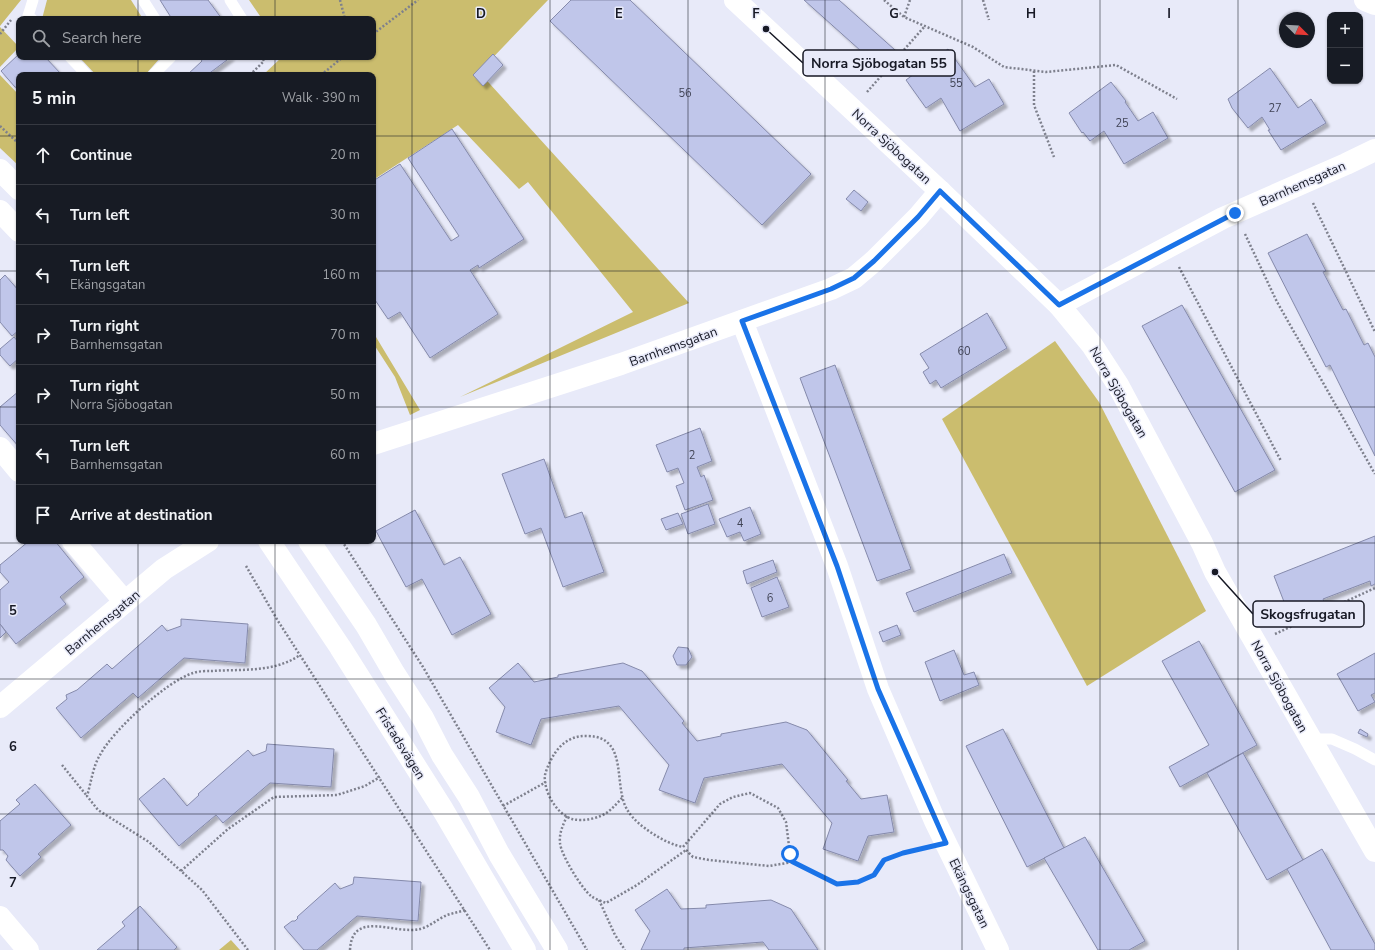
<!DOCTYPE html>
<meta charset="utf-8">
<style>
:root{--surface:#171b24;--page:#20242c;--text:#f1f3f6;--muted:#9ea1a6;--line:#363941}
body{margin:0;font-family:"Nunito Sans",sans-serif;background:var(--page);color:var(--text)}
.controls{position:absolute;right:12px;top:12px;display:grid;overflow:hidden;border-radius:8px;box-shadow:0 1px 3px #0004}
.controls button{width:36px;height:36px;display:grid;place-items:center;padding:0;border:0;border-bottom:1px solid var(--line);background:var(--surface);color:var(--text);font:20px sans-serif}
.compass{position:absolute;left:1279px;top:12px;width:36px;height:36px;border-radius:50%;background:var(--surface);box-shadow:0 1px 3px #0004;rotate:114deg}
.stop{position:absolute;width:12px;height:12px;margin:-9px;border:3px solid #1a73e8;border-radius:50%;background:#fff}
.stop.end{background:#1a73e8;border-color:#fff;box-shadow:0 1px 4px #0008}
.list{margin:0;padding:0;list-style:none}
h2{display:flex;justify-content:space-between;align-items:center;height:52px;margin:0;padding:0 16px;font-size:17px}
h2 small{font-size:13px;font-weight:400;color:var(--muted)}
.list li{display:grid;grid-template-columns:26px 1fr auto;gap:12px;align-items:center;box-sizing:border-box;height:60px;padding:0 16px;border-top:1px solid var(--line)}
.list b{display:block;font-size:15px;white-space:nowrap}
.list p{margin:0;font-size:13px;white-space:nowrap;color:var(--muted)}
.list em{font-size:13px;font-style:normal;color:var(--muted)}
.icon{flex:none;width:22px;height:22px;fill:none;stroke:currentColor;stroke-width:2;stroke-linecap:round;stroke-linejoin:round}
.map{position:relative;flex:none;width:1375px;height:950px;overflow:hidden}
.search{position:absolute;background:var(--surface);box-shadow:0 1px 3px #0004;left:16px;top:16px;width:360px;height:44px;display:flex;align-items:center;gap:10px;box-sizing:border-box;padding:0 14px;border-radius:8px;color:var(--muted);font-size:15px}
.panel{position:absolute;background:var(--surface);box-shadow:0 1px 3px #0004;left:16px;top:72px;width:360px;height:472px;border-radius:8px}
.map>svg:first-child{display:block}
.green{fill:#cbbd6e}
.building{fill:#c0c6ea;stroke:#858aab;filter:url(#shadow)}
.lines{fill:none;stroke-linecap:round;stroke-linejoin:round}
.path{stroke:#7e808d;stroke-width:2.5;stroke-dasharray:2 2;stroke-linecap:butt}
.lane{stroke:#fff;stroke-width:11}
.street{stroke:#fff;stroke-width:22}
.secondary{stroke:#fff;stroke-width:22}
.route{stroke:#1a73e8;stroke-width:5}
.grid{fill:none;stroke:#171925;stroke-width:1;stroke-opacity:0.55}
.labels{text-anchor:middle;stroke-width:3;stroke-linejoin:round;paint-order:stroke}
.number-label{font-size:11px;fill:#414456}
.street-label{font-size:13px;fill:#171925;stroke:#e8eaf9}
.grid-label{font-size:13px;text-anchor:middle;font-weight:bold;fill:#171925;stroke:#e8eaf9;stroke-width:3;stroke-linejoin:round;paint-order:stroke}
.leader{fill:none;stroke:#171925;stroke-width:1.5}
.callout-dot{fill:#171925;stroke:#e8eaf9;stroke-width:1.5}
.callout{fill:#e8eaf9;stroke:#171925;stroke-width:1.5}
.callout-label{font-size:14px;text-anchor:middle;font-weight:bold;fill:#171925}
</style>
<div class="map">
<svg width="1375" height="950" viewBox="0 0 1375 950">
<defs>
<filter id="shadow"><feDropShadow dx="3.5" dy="3.5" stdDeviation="1" flood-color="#0004"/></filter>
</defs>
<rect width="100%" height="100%" fill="#e8eaf9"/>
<g class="green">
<polygon points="0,0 21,0 0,26"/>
<polygon points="47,0 131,0 143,19 42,19"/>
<polygon points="249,0 548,0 479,72 689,303 460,397 633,312 528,182 519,189 458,125 373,180 373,75 263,75 282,57 373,57 373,19 262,19"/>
<polygon points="0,27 19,47 0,67"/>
<polygon points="79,57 161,57 145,75 96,75"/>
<polygon points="0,75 19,95 19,166 0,148"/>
<polygon points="373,332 420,410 410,415 395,377 373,343"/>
<polygon points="1055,341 1099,402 1206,611 1087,686 942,419"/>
<polygon points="231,940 240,950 219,950"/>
</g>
<g class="building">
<polygon points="160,0 208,0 222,19 172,19"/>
<polygon points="571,0 630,0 811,174 762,225 550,21"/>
<polygon points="804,0 839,0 895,50 880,68"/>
<polygon points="948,49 975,87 989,79 1004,104 960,131 941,98 926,108 906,80"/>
<polygon points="19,54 19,57 45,57 62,75 19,75 19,89 15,87 1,71"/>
<polygon points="493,54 503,65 483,86 473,75"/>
<polygon points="199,57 231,57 207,75 187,75 202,61"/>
<polygon points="1270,68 1298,108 1311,99 1326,123 1281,150 1268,130 1270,130 1262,117 1248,128 1232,108 1228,99"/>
<polygon points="1111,82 1126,101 1125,102 1138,121 1153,112 1168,138 1124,164 1104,131 1090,141 1083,132 1082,133 1069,113"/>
<polygon points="452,129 524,239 479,268 478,265 470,270 498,314 430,358 400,312 388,319 373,297 373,181 400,164 451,241 459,236 408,158"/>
<polygon points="854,190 868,202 861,211 846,199"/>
<polygon points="1307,234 1326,271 1323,272 1343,310 1346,309 1364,345 1368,343 1375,357 1375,456 1330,365 1326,367 1268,253"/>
<polygon points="5,275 19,291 19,330 12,336 0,322 0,280"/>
<polygon points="1182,305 1275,470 1235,492 1142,326"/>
<polygon points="987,313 1007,348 941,388 936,380 930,384 923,372 929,368 920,354"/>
<polygon points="14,337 19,343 19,358 10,366 0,355 0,349"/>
<polygon points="835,365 911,569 877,581 800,378"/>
<polygon points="19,391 19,447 0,425 0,407"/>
<polygon points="700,428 712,461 697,467 701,477 704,475 713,500 685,510 676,486 684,483 678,468 667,472 656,445"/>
<polygon points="544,459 565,518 582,512 604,572 563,587 541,528 525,534 502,474"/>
<polygon points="708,504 715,524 688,534 681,514"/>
<polygon points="750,507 761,534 744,541 740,532 727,537 719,519"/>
<polygon points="415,510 444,565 460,557 491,614 452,635 422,579 406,587 376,531"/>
<polygon points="678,513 683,524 666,530 661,519"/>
<polygon points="1375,536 1375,584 1371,586 1370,581 1323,599 1325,604 1313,608 1312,603 1288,612 1274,576"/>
<polygon points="29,541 55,541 84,577 60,597 66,604 16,644 0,624 0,590 9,582 0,572 0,565"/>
<polygon points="1004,554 1012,573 914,612 906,593"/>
<polygon points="773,560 777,572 747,584 743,571"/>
<polygon points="777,577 789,607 762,617 751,588"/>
<polygon points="181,619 248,624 245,663 184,658 138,698 133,693 81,738 56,708 67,699 66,695 77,690 107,664 112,669 162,625 167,631 181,626"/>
<polygon points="0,624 6,632 0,638"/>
<polygon points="897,625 901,635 883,642 879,632"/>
<polygon points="1199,641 1257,745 1180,787 1169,767 1209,745 1162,661"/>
<polygon points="678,647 688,648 692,657 686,665 677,665 673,656"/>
<polygon points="954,650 964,675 974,672 979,685 940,701 925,662"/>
<polygon points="1375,653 1375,693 1371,695 1375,702 1358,711 1337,674"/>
<polygon points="518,663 534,682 558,677 558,675 623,663 642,671 684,721 682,723 697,741 721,736 721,734 786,722 807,730 848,780 846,781 861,799 887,795 894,832 868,836 858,861 823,849 832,823 782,764 704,778 695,803 659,790 669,765 619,706 541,719 531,745 496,732 505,707 489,688"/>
<polygon points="1003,729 1064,848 1027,867 966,746"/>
<polygon points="1360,729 1368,734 1367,737 1358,733"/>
<polygon points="267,744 334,749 331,787 270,783 223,823 216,815 179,846 139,799 164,778 187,806 199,795 198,794 248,750 253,756 266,751"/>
<polygon points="1243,753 1303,860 1267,880 1207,773"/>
<polygon points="35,784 71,825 38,854 41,857 20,876 6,860 8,856 3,850 0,850 0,821 20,804 16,800"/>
<polygon points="1085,837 1145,941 1129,950 1098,950 1044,858"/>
<polygon points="1322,849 1375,944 1375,950 1331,950 1287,869"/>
<polygon points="354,877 421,882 418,921 357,916 317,950 304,950 284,927 292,921 295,921 298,918 297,917 335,883 340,889 353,884"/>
<polygon points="667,889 681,909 706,908 706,905 771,900 791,909 818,950 769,950 763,942 684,948 684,950 641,950 650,931 635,910"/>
<polygon points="140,906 177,947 174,950 97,950 125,926 122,922"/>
</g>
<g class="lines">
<g class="path">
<polyline points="340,0 345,19"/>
<polyline points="884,0 904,17 973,47 1004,67 1046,72 1116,65 1177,99"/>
<polyline points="983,0 989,20"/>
<polyline points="904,17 910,0"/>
<polyline points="0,34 11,20"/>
<polyline points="373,34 418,0"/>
<polyline points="1034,71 1034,105 1054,157"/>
<polyline points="250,75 264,61 262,57"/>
<polyline points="321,75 343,57"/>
<polyline points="867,92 925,26"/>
<polyline points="0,126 19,144"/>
<polyline points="1313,203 1375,332"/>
<polyline points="1245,234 1277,302 1375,474"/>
<polyline points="1179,267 1281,461"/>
<polyline points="342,541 423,667 587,950"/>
<polyline points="246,566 278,621 490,950"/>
<polyline points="1275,634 1375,588"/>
<polyline points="62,765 87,796"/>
<path d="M 622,798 C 618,802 614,807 609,811 C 601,818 583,822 572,819 C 556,814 543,790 545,775 C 547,767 551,759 555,753 C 563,741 575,735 588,736 C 630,737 612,787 628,811 C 637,826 666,844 683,847 L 720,804 L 733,797 L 750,793 L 778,808 L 786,822 L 790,854 L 793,862 L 837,884 L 858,882 L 874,875 L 884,860 L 903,853 L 924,848"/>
<polyline points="503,806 546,782"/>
<path d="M 567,816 C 563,825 559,833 560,843 C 561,855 582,889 591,896 C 595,899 601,901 606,903 L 637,885 L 686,850"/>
<polyline points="686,850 693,857 709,860 769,866 793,862"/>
<polyline points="181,871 228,829 274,797 337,795 365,786 380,777"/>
<polyline points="599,900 615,935 625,950"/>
<path d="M 248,950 L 202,890 L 149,842 L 98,810 L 87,796 C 91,783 93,766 100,755 C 113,730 167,681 193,673 C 199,671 206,671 211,671 C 241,669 274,673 300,655"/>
<path d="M 350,950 C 352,909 394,935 420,929 C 429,927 438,919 447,915 C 453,913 459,912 465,910"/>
</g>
<g class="lane">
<polyline points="143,0 155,19"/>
<polyline points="230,0 242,19"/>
<polyline points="32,19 28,16 33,0"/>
<polyline points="70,57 87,75"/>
<polyline points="153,75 171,57"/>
<polyline points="1310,739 1332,739 1355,749 1375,760"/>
</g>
<g class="street">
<polyline points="735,0 940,191 1059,305 1092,345 1118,385 1202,543 1215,572 1375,851"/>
<polyline points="1365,0 1375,4"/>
<polyline points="1059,305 1223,218 1346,164 1375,150"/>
<polyline points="742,321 837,566 878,689 935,821 998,950"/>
<polyline points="373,444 621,364 831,289 854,278 874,261 918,217 940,191"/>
<polyline points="0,448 19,471"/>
<polyline points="73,541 125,602"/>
<polyline points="0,707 164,569 208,541"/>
<polyline points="0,917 28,950"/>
</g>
<g class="secondary">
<polyline points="0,170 19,189"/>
<polyline points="0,211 19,231"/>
<polyline points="269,541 340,647 443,810 525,950"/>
<polyline points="309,541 366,625 394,673 423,718 442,755 469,797 499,854 557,950"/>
</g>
</g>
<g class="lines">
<polyline class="route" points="790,854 793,862 837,884 858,882 874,875 884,860 903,853 946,843 878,689 837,566 742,321 831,289 854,278 874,261 918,217 940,191 1059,305 1235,213"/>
</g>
<path class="grid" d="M 138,0 L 138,19M 275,0 L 275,19M 412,0 L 412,950M 550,0 L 550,950M 688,0 L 688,950M 825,0 L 825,950M 962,0 L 962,950M 1100,0 L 1100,950M 1238,0 L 1238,950M 138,57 L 138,75M 275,57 L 275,75M 0,136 L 19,136M 373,136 L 1375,136M 0,271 L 19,271M 373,271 L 1375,271M 0,407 L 19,407M 373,407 L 1375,407M 138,541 L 138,950M 275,541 L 275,950M 0,543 L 1375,543M 0,679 L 1375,679M 0,814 L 1375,814"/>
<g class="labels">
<g class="number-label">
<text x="956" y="87">55</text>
<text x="685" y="97">56</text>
<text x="1275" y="112">27</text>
<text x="1122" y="127">25</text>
<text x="964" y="355">60</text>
<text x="692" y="459">2</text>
<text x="740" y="527">4</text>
<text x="770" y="602">6</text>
</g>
<g class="street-label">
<text transform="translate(892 146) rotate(43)" y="5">Norra Sjöbogatan</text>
<text transform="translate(1302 183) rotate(-24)" y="5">Barnhemsgatan</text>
<text transform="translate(673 346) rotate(-20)" y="5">Barnhemsgatan</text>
<text transform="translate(1119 392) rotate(60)" y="5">Norra Sjöbogatan</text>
<text transform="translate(102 622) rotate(-40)" y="5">Barnhemsgatan</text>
<text transform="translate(1280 686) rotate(61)" y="5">Norra Sjöbogatan</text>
<text transform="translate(401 743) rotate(58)" y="5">Fristadsvägen</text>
<text transform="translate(970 893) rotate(64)" y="5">Ekängsgatan</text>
</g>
</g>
<g class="grid-label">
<text x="481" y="18">D</text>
<text x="619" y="18">E</text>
<text x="756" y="18">F</text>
<text x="894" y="18">G</text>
<text x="1031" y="18">H</text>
<text x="1169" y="18">I</text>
<text x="13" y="615">5</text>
<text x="13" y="751">6</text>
<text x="13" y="887">7</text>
</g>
<path class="leader" d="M766 29L803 63M1215 572L1253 614"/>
<g class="callout-dot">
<circle cx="766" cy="29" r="4"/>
<circle cx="1215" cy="572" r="4"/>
</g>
<g class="callout">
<rect x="803" y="50" width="152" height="26" rx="4"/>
<rect x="1253" y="601" width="111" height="26" rx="4"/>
</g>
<g class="callout-label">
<text x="879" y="68">Norra Sjöbogatan 55</text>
<text x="1308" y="619">Skogsfrugatan</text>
</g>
</svg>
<div class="controls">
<button>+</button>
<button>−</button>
</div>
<svg class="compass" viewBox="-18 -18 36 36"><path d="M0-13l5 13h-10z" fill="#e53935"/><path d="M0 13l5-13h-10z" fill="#9ea1a6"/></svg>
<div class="stop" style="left:790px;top:854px"></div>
<div class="stop end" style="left:1235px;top:213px"></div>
<div class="search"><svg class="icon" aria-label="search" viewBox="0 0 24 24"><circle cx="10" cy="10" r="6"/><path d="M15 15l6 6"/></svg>Search here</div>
<section class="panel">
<h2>5 min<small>Walk · 390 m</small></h2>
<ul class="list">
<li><svg class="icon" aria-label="ahead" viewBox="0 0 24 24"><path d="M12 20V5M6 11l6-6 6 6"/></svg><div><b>Continue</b></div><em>20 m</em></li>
<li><svg class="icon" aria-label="left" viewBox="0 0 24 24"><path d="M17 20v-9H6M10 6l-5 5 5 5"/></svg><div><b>Turn left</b></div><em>30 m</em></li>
<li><svg class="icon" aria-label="left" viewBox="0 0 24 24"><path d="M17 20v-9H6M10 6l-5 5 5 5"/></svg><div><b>Turn left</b><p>Ekängsgatan</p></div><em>160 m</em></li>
<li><svg class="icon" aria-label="right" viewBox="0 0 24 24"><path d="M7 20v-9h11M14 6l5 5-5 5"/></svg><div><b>Turn right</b><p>Barnhemsgatan</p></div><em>70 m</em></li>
<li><svg class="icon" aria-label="right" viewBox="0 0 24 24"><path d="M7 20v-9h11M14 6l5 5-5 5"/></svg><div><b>Turn right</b><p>Norra Sjöbogatan</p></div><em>50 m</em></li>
<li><svg class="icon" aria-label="left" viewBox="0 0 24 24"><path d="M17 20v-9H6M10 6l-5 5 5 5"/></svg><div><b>Turn left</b><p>Barnhemsgatan</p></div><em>60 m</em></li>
<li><svg class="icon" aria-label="arrive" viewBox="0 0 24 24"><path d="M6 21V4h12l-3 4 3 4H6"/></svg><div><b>Arrive at destination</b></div></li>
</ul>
</section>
</div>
